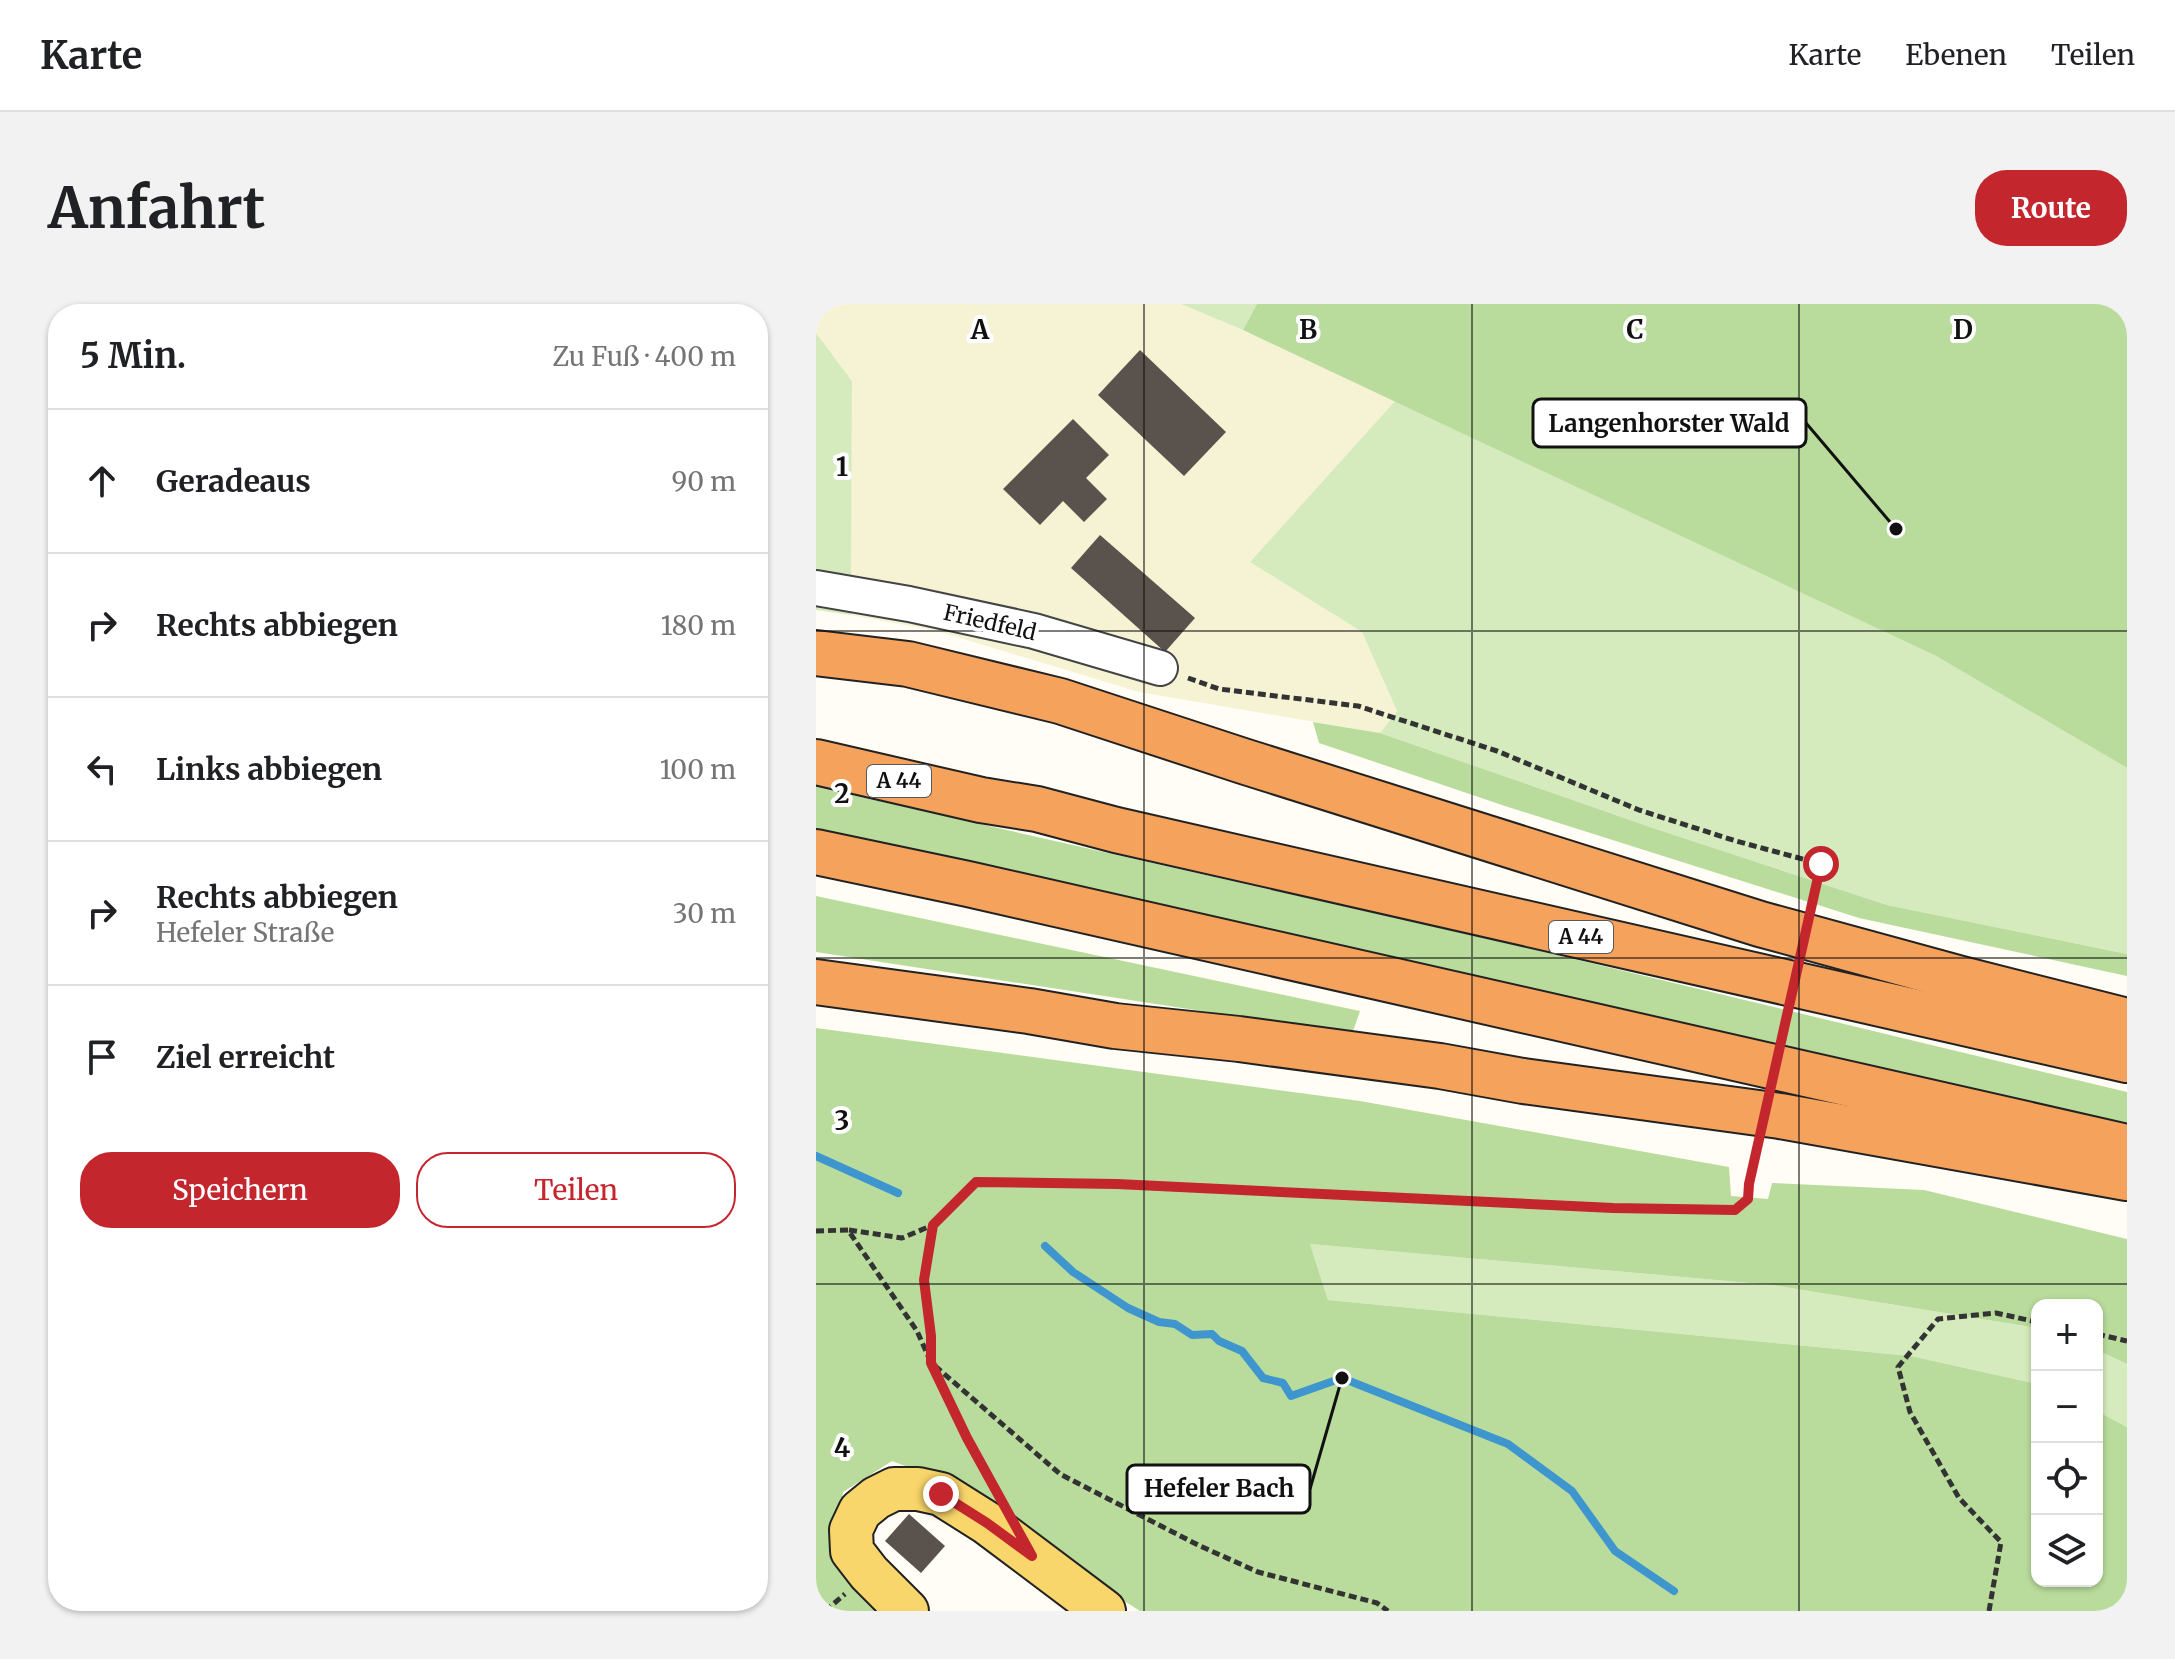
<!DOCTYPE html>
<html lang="de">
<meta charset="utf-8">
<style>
:root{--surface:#fff;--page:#f2f2f2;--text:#202124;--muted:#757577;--line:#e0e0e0;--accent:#c4262e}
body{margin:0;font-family:Merriweather,serif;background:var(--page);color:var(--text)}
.controls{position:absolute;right:24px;bottom:24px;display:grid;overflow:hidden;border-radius:16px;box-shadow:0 2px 6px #0004}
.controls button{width:72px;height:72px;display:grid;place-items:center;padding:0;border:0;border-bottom:2px solid var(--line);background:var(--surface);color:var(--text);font:40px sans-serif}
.stop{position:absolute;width:24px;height:24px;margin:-18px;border:6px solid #c4262e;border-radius:50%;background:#fff}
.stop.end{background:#c4262e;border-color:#fff;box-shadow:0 2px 8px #0008}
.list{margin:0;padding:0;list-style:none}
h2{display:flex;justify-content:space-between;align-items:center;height:104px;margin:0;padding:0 32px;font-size:34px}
h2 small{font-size:26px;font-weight:400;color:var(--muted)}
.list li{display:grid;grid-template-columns:52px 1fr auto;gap:24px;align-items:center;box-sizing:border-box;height:144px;padding:0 32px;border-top:2px solid var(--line)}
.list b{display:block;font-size:30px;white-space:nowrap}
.list p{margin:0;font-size:26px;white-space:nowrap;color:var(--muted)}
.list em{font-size:26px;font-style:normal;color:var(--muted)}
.actions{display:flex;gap:16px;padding:24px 32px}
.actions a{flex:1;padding:18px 0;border:2px solid var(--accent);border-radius:32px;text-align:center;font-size:28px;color:var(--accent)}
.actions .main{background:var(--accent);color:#fff}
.icon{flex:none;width:44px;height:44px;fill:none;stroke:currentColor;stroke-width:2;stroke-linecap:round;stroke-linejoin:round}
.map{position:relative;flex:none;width:1311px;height:1307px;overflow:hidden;border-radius:32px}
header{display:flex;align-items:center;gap:48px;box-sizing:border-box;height:112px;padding:0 40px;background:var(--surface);border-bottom:2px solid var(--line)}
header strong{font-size:38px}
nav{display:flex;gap:44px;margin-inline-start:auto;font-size:28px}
.intro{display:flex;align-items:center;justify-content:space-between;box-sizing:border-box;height:192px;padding:0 48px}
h1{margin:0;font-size:56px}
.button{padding:20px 36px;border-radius:32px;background:var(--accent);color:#fff;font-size:28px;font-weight:700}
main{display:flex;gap:48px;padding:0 48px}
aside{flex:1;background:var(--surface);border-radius:32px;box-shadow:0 2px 6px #0004}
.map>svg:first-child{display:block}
.farmland{fill:#f6f3d4}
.green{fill:#d5ebbd}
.forest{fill:#b9dc9c}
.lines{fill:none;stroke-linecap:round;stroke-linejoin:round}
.stream{stroke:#3f96cf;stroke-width:8}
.building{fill:#5a524d}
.minor-casing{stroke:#444;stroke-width:38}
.major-casing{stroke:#222;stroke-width:46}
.highway-casing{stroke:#222;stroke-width:48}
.path{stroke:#333;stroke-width:5;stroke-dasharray:8 4;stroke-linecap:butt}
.minor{stroke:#fff;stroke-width:34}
.major{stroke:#f9d66b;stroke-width:42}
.highway{stroke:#f5a25d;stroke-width:44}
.path-bridge{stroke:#333;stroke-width:5;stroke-dasharray:8 4;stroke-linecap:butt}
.route{stroke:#c4262e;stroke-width:10}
.grid{fill:none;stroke:#111;stroke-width:2;stroke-opacity:0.55}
.labels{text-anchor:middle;stroke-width:8;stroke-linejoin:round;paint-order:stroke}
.shield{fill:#fff;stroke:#585858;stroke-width:2}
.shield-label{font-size:20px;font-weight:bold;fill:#111}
.street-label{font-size:22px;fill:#111;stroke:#fff}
.grid-label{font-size:26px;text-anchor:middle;font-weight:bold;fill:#111;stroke:#fff;stroke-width:8;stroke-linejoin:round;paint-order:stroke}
.leader{fill:none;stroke:#111;stroke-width:3}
.callout-dot{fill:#111;stroke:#fff;stroke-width:3}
.callout{fill:#fff;stroke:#111;stroke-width:3}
.callout-label{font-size:24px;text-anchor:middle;font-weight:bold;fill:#111}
</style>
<header>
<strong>Karte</strong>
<nav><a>Karte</a><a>Ebenen</a><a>Teilen</a></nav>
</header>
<div class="intro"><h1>Anfahrt</h1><a class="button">Route</a></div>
<main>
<aside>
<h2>5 Min.<small>Zu Fuß · 400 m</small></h2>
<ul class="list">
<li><svg class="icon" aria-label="ahead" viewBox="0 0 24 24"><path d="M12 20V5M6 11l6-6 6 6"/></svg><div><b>Geradeaus</b></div><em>90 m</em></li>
<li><svg class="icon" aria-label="right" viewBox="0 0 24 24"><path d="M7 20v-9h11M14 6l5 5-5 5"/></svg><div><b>Rechts abbiegen</b></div><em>180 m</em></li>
<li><svg class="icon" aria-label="left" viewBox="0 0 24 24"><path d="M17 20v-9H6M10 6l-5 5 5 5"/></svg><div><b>Links abbiegen</b></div><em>100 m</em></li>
<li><svg class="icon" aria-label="right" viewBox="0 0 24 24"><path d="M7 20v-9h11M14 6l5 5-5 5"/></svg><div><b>Rechts abbiegen</b><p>Hefeler Straße</p></div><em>30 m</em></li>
<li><svg class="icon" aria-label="arrive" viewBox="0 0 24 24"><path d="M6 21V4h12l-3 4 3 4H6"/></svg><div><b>Ziel erreicht</b></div></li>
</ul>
<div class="actions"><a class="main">Speichern</a><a>Teilen</a></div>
</aside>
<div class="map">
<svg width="1311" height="1307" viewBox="0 0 1311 1307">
<rect width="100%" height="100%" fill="#fffdf5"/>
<polygon class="farmland" points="0,0 365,0 427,26 579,97 434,258 546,328 581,407 564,429 323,388 121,327 35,311 36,77 0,29"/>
<g class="green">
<polygon points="365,0 441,0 427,26"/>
<polygon points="0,29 36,77 35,311 0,306"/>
<polygon points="579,97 1120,352 1311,464 1311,650 1071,601 837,524 564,429 581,407 546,328 434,258"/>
<polygon points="494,940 956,981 1221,1024 1221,1080 1095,1052 512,996"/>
<polygon points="1281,1046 1311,1060 1311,1123 1281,1107"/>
</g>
<g class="forest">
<polygon points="441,0 1311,0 1311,464 1120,352 427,26"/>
<polygon points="497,418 564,429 837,524 1071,601 1311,650 1311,672 1043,614 689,502 503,439"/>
<polygon points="0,483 704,642 1311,788 1311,824 0,525"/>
<polygon points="0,592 544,707 536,730 0,648"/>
<polygon points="0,724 544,797 913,863 915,892 952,895 956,879 1108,886 1311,935 1311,1060 1281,1046 1281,1001 1221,1001 1221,1024 956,981 494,940 512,996 1095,1052 1221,1080 1221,1277 1281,1277 1281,1107 1311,1123 1311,1307 324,1307 108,1169 76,1157 27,1188 18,1246 67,1307 0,1307"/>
</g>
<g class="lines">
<g class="stream">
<polyline points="0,852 82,889"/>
<polyline points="229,942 257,968 312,1004 343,1018 359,1020 376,1031 396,1030 403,1037 426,1047 447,1074 467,1079 475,1092 526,1074 692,1140 756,1187 799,1247 858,1287"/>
</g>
</g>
<g class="building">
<polygon points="324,46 410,128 368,172 282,91"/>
<polygon points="257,115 293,151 270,174 291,195 268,218 247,197 224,221 187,185"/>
<polygon points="284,231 379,314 349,348 255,264"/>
<polygon points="93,1210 129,1242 105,1269 69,1237"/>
</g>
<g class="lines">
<defs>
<polyline id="minor" points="0,284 93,300 218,327 344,364"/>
<polyline id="major" points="91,1307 53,1269 36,1247 35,1226 44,1207 60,1194 78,1185 102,1185 125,1190 171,1219 288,1307"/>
<g id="highway">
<polyline points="0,349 92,360 244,397 427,457 944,620 1145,675 1311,717"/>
<polyline points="0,458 165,496 221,505 300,526 1311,756"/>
<polyline points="0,548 152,580 1311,843"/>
<polyline points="0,678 213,707 299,722 423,735 624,762 707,777 964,812 1311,874"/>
</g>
</defs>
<use href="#minor" class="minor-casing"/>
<use href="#major" class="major-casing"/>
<use href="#highway" class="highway-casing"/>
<g class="path">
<polyline points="372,374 403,385 542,402 681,447 823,506 920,537 1005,560 1001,573"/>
<polyline points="33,926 86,934 117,921"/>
<polyline points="0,927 32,926 101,1027 113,1054"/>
<polyline points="1281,1030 1311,1037"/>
<polyline points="119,1062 244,1170 382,1241 442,1268 561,1299 572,1307"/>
<polyline points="177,1181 151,1134 115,1059 115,1032 108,976 117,921 160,878 301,880 797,904 919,906 932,895 933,880"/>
<polyline points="9,1307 29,1290"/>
<polyline points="1173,1307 1185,1238 1143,1194 1094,1108 1082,1063 1122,1015 1180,1009 1221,1018"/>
</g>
<use href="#minor" class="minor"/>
<use href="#major" class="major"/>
<use href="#highway" class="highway"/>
<polyline class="path-bridge" points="933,880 1001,573"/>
</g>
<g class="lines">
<polyline class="route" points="125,1190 171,1219 216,1252 151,1134 115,1059 115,1032 108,976 117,921 160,878 301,880 797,904 919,906 932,895 933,880 1005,560"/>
</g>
<path class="grid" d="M 328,0 L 328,1307M 656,0 L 656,1307M 983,0 L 983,1307M 0,327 L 1311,327M 0,654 L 1311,654M 0,980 L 1311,980"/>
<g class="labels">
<g class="shield">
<rect x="51" y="461" width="64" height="32" rx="6"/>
<rect x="733" y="617" width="64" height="32" rx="6"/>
</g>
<g class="shield-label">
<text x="83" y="484">A 44</text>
<text x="765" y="640">A 44</text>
</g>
<g class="street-label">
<text transform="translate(174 318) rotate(13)" y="8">Friedfeld</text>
</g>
</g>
<g class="grid-label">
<text x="164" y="35">A</text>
<text x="492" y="35">B</text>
<text x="819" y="35">C</text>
<text x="1147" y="35">D</text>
<text x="26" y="172">1</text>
<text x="26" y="499">2</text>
<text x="26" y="826">3</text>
<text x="26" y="1153">4</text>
</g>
<path class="leader" d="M1080 225L990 119M526 1074L494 1185"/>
<g class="callout-dot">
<circle cx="1080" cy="225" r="8"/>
<circle cx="526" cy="1074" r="8"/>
</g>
<g class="callout">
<rect x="717" y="95" width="273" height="48" rx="8"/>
<rect x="311" y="1161" width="183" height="48" rx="8"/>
</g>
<g class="callout-label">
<text x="853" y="128">Langenhorster Wald</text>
<text x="403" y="1193">Hefeler Bach</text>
</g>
</svg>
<div class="controls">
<button>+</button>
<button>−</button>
<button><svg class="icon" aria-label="locate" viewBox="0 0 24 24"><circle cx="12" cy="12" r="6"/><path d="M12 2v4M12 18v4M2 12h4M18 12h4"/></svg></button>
<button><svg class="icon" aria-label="layers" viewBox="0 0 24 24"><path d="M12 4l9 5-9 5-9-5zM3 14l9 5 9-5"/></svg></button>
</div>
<div class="stop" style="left:1005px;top:560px"></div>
<div class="stop end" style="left:125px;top:1190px"></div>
</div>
</main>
